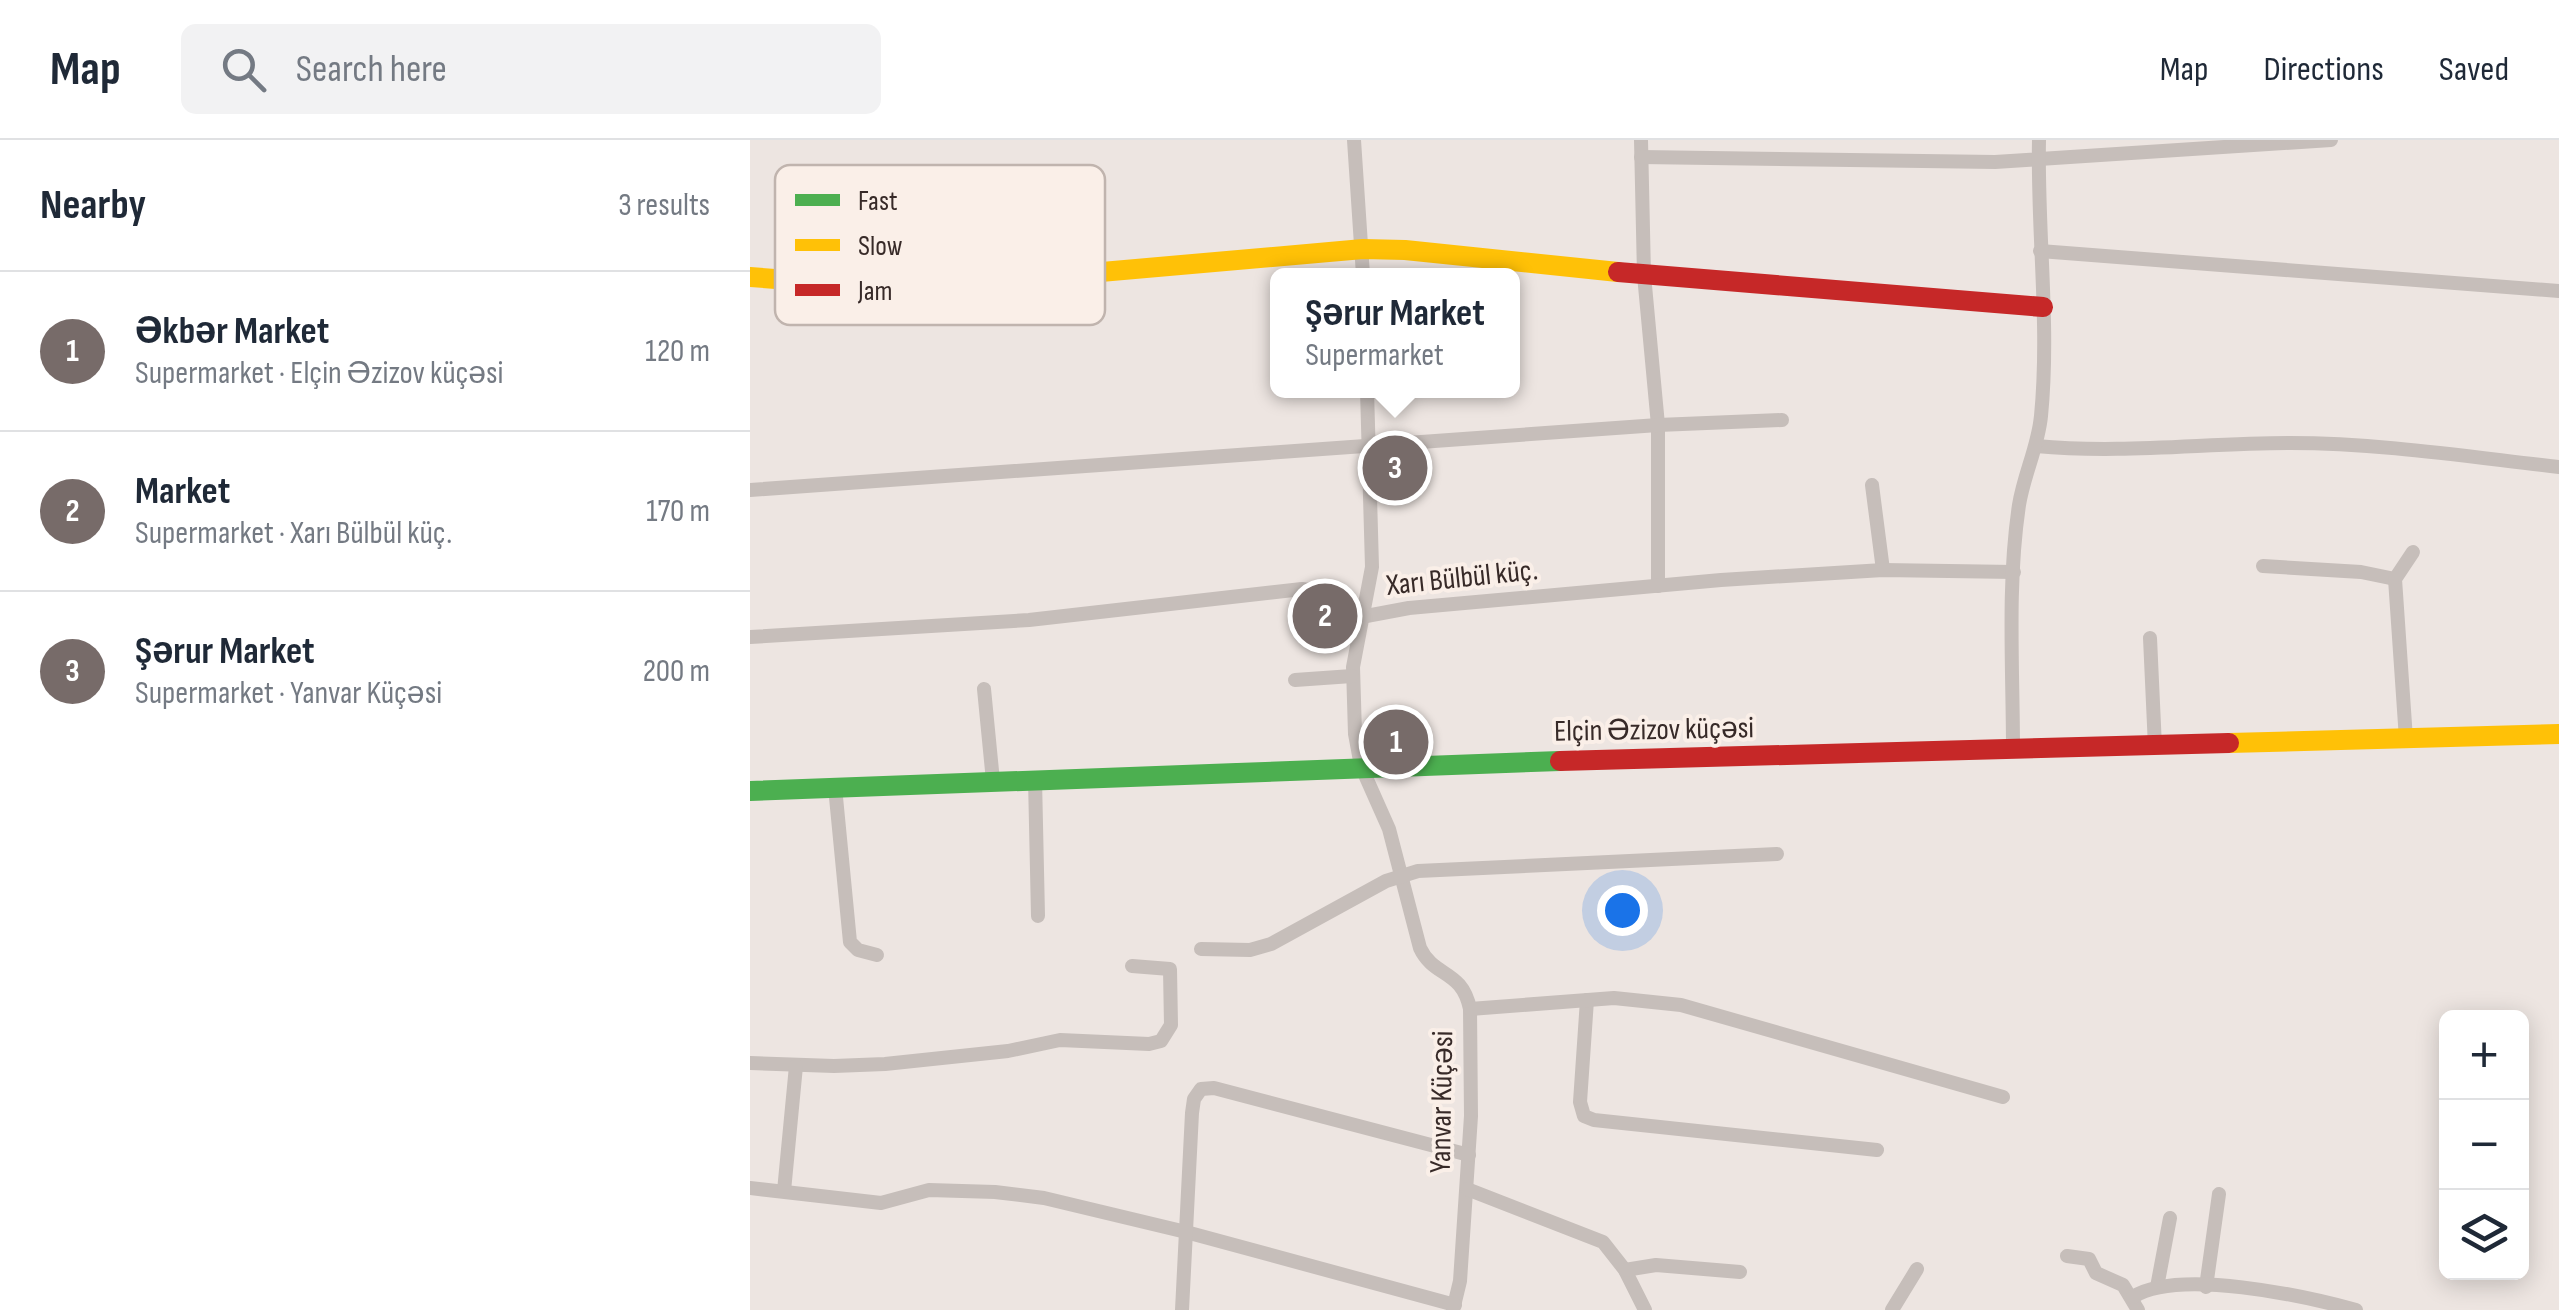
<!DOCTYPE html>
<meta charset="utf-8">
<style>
:root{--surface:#fff;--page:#f2f2f3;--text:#1f2937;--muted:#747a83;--line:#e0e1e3;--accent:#776b69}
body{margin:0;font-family:"Sofia Sans Condensed",sans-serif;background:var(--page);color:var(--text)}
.controls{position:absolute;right:30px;bottom:30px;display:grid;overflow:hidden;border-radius:15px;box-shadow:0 5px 25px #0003}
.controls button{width:90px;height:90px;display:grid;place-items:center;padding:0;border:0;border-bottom:2px solid var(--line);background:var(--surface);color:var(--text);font:50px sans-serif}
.you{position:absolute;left:872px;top:770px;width:35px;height:35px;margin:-25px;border:8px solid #fff;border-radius:50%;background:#1a73e8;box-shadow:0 0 0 15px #1a73e833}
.badge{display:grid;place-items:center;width:65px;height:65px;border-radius:50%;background:var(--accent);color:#fff;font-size:32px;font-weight:700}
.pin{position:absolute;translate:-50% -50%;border:5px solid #fff;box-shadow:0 2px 10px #0006}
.popup{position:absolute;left:520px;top:128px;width:250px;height:130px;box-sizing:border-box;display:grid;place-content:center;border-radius:15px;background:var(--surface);filter:drop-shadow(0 2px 8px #0005);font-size:32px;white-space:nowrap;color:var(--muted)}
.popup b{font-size:38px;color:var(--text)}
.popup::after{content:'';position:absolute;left:50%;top:100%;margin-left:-20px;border:20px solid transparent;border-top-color:var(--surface)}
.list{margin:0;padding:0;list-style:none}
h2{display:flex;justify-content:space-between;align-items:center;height:130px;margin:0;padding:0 40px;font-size:42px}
h2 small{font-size:32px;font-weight:400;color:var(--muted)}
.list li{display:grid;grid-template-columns:65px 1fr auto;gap:30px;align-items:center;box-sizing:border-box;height:160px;padding:0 40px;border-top:2px solid var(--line)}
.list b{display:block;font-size:38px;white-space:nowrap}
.list p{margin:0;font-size:32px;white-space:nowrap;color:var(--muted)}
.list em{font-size:32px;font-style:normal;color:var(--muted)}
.icon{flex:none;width:55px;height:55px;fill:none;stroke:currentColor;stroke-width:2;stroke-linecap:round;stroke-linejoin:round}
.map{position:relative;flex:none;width:1809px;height:1170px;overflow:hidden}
header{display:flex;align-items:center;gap:60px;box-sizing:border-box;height:140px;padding:0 50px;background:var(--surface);border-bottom:2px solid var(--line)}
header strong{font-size:48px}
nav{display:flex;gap:55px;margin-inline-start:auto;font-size:35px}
.search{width:700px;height:90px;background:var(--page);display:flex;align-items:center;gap:25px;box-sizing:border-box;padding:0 35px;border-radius:15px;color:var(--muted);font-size:38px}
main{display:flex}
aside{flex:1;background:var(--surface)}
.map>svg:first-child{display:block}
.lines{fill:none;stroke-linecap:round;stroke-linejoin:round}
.street{stroke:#c6beba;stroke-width:14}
.fast{stroke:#4caf50;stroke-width:20}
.slow{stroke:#ffc107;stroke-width:20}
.jam{stroke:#c62828;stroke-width:20}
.labels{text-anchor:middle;stroke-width:8;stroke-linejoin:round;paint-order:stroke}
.street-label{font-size:30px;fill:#372a28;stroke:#faefe8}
.key{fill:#faefe8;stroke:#c0b4ae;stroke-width:2.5}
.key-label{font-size:28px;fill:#372a28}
</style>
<header>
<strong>Map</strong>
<div class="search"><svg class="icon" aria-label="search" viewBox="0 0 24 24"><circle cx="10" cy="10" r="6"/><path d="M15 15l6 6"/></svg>Search here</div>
<nav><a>Map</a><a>Directions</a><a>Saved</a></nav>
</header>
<main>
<aside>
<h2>Nearby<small>3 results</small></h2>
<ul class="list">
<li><span class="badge">1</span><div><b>Əkbər Market</b><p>Supermarket · Elçin Əzizov küçəsi</p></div><em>120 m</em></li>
<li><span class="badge">2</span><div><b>Market</b><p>Supermarket · Xarı Bülbül küç.</p></div><em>170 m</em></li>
<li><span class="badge">3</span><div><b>Şərur Market</b><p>Supermarket · Yanvar Küçəsi</p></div><em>200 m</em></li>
</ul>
</aside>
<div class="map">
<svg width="1809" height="1170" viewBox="0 0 1809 1170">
<rect width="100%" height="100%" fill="#ede5e1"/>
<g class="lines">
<g class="street">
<polyline points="604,0 613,135"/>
<polyline points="891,0 894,135 908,285 908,446"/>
<polyline points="891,17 1245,22 1581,0"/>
<polyline points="1290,111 1809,151"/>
<path d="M 617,250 L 622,427 L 603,527 L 605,594 L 611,626 L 639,689 L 670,808 C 684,838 712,829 720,869 L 721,976 L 710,1141 L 703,1170"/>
<path d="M 1286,306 C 1372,314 1455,303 1540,303 C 1630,303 1720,317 1809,327"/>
<polyline points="1122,345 1133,430"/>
<polyline points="0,350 908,285 1032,280"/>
<polyline points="1513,426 1611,432 1645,439"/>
<polyline points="0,497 279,480 552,449 586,454 594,471 611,477 659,468 971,440 1133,430 1264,432"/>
<polyline points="1400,498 1405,607"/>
<polyline points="545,540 602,536"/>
<polyline points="234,549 243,641"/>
<polyline points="1656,599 1645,439 1663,412"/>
<path d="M 1263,610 C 1263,529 1257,445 1269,365 C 1274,334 1288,307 1291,276 C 1300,184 1287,92 1289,0"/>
<polyline points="285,639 288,776"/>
<polyline points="85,647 100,802 108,810 127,815"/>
<polyline points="451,809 500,810 521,804 636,741 668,731 1027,714"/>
<polyline points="837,860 830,962 834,976 844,980 1127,1010"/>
<polyline points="720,869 864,858 931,865 1253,957"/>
<polyline points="0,923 84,926 135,924 258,911 310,900 399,904 411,901 421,885 420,829 382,826"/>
<polyline points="0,1048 131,1063 179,1050 245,1052 294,1058 436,1092 705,1165"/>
<polyline points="717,1049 853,1102 875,1130 895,1170"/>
<polyline points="34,1051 46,926"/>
<polyline points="1317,1116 1339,1119 1346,1133 1373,1145 1388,1170"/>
<polyline points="875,1130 906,1125 990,1132"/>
<polyline points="1407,1147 1420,1078"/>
<polyline points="1456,1147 1469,1054"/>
<path d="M 1383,1157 C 1428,1128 1555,1156 1606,1170"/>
<polyline points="432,1170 442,973 444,959 451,949 464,948 719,1015"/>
<polyline points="1142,1170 1167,1129"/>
</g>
<polyline class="fast" points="0,651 810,621"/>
<g class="slow">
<polyline points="0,137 158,149 613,109 655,110 868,132"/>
<polyline points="1479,603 1809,594"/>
</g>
<g class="jam">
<polyline points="868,132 1293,167"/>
<polyline points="810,621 1479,603"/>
</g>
</g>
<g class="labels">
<g class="street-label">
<text transform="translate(712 437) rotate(-6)" y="10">Xarı Bülbül küç.</text>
<text transform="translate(904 589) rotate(-1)" y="10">Elçin Əzizov küçəsi</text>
<text transform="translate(691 962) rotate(-89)" y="10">Yanvar Küçəsi</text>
</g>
</g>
<rect x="25" y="25" width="330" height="160" rx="15" class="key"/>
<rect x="45" y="54" width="45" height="12" fill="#4caf50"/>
<rect x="45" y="99" width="45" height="12" fill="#ffc107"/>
<rect x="45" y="144" width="45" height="12" fill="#c62828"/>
<g class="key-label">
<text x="108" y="70">Fast</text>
<text x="108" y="115">Slow</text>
<text x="108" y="160">Jam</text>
</g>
</svg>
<div class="controls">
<button>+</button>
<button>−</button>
<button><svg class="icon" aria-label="layers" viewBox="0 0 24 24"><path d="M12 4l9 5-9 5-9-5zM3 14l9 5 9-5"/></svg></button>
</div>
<div class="you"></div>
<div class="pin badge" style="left:646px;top:602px">1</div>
<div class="pin badge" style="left:575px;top:476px">2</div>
<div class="pin badge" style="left:645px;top:328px">3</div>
<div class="popup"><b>Şərur Market</b>Supermarket</div>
</div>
</main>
